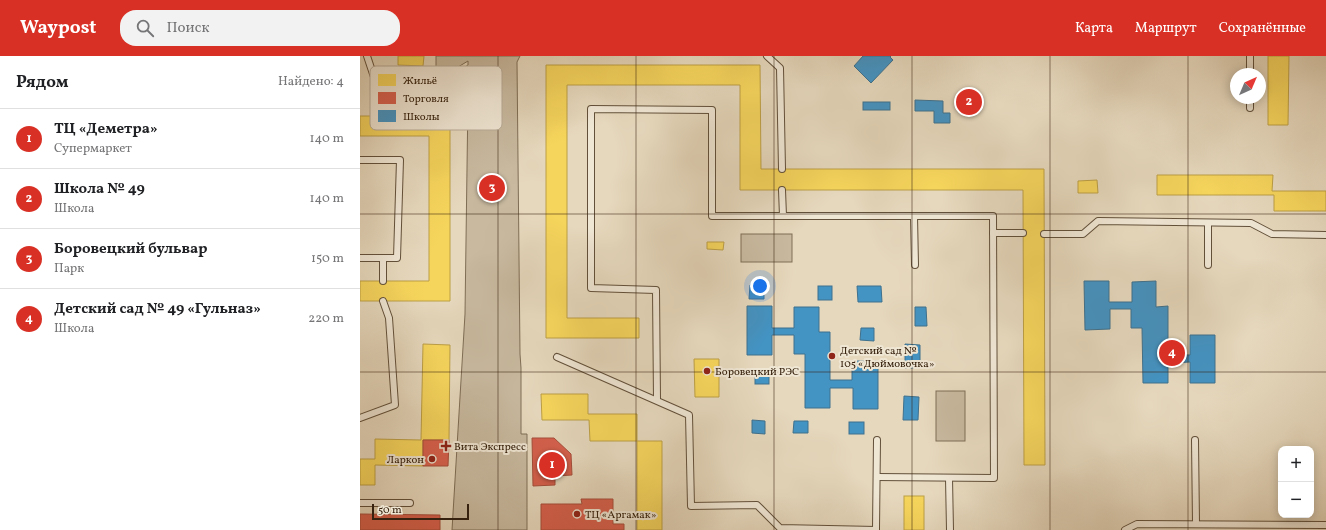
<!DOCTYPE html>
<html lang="ru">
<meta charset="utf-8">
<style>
:root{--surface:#fff;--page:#f2f2f2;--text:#202124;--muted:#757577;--line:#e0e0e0;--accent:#d93025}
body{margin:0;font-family:Vollkorn,serif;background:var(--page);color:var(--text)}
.controls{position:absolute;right:12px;bottom:12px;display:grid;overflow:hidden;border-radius:8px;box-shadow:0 2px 10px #0003}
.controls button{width:36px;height:36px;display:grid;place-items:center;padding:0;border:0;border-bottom:1px solid var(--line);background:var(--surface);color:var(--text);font:20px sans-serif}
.compass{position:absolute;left:870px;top:12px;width:36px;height:36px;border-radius:50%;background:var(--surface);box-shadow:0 2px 10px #0003;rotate:44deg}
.scale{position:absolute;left:12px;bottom:10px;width:97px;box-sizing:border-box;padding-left:4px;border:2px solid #36220e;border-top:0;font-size:11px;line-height:14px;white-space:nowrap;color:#36220e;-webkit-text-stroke:3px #efe6d4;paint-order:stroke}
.you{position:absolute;left:400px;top:230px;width:14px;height:14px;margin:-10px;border:3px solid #fff;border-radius:50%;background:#1a73e8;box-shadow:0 0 0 6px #1a73e833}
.badge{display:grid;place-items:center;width:26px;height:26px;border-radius:50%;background:var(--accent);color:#fff;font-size:13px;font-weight:700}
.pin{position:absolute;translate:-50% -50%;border:2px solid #fff;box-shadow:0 1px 4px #0006}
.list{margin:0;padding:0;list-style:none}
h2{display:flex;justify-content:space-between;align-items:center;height:52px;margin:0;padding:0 16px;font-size:17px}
h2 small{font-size:13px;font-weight:400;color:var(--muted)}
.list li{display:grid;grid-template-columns:26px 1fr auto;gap:12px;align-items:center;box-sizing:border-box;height:60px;padding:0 16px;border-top:1px solid var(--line)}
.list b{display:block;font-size:15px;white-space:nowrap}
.list p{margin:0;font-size:13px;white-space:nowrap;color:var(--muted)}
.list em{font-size:13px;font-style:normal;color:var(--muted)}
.icon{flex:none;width:22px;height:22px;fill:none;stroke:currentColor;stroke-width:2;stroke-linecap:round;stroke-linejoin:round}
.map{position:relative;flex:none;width:966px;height:474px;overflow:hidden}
header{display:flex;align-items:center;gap:24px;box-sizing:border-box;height:56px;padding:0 20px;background:var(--accent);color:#fff}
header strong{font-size:19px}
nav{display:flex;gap:22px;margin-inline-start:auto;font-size:14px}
.search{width:280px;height:36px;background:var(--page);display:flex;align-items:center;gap:10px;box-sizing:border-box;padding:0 14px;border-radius:16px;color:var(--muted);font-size:15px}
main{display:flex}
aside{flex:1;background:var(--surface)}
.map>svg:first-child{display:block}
.green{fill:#c8b99f;stroke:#7f6e56}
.homes{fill:#f6d55c;stroke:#bc9f45}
.shops{fill:#d6604d;stroke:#a64d3a}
.schools{fill:#4393c3;stroke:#3f718d}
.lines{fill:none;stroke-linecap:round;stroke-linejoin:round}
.lane-casing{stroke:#62503a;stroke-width:8}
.lane{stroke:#efe6d4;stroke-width:6}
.grid{fill:none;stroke:#36220e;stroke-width:1;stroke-opacity:0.55}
.poi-dot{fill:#8f2418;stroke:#efe6d4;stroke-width:1.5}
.labels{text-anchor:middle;stroke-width:4;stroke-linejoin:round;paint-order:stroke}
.poi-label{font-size:11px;fill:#36220e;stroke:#efe6d4;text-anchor:start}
.key{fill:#efe6d4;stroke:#b8ab99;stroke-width:1}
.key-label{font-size:11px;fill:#36220e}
</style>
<header>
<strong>Waypost</strong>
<div class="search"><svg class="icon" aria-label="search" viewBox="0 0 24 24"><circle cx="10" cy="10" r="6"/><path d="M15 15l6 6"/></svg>Поиск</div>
<nav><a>Карта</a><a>Маршрут</a><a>Сохранённые</a></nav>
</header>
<main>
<aside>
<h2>Рядом<small>Найдено: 4</small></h2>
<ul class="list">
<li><span class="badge">1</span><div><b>ТЦ «Деметра»</b><p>Супермаркет</p></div><em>140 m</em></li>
<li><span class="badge">2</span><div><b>Школа № 49</b><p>Школа</p></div><em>140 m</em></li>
<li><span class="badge">3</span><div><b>Боровецкий бульвар</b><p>Парк</p></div><em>150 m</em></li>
<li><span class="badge">4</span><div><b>Детский сад № 49 «Гульназ»</b><p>Школа</p></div><em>220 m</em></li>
</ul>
</aside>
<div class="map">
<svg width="966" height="474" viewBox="0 0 966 474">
<rect width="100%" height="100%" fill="#e6d8bd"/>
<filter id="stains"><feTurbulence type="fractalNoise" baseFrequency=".005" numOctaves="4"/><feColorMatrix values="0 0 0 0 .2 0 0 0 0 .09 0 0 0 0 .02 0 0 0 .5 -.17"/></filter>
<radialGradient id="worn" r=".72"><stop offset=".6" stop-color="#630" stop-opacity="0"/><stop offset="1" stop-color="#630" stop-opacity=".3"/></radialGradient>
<g class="green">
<polygon points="76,0 160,0 157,6 160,298 161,312 161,378 167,378 167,474 92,474 105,258 108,40 86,24 108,9 108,5 83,20 76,21"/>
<rect x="381" y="178" width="51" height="28"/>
<rect x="576" y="335" width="29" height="50"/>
</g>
<g class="homes">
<polygon points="38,0 64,0 63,10 38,9"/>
<polygon points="908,0 929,0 928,69 908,69"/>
<polygon points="186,9 400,9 401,113 684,113 685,409 664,409 663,134 380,134 380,29 207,29 207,262 279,262 279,282 186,282"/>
<polygon points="0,60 90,60 90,245 0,245 0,225 69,225 69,80 0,80"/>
<polygon points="797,119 913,119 912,135 966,135 966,155 914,155 914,139 797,139"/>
<polygon points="737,124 738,137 718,137 718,125"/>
<polygon points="347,186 364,186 363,194 347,193"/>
<polygon points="63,288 90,289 89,384 63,384 63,410 15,409 15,429 0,429 0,403 15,403 15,383 61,384"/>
<polygon points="334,303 359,303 359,341 335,341"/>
<polygon points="181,338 228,338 228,358 277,358 277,385 302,385 302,474 277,474 277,385 230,385 229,364 182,364"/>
<rect x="544" y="440" width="20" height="34"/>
</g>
<g class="shops">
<polygon points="172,382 194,382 211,398 212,419 195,420 195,429 173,430"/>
<polygon points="63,384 89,384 88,410 63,410"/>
<polygon points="221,443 253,443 253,468 264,468 264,474 181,474 181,448 222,448"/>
<polygon points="0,458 80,459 80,474 0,474"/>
</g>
<g class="schools">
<polygon points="503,0 531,0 530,1 533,4 511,27 494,10"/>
<polygon points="555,44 583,45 583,57 590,57 590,67 574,67 574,55 555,55"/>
<rect x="503" y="46" width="27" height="8"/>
<polygon points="724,225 749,225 749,246 772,246 772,226 796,225 796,251 808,250 808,299 830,299 830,279 855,279 855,327 830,327 830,306 808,307 808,327 783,327 782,272 771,272 771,253 750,253 750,273 725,274"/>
<polygon points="390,229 404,230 404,243 389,243"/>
<rect x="458" y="230" width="14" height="14"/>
<polygon points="497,230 521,230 522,246 498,246"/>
<polygon points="387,250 412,250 412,272 434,272 434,251 459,251 459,276 470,276 470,324 492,324 492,305 518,305 518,353 493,353 493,332 470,332 470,352 445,352 445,298 434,298 434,279 412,279 412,299 387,299"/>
<polygon points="555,251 566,251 567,270 555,270"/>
<polygon points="501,272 514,272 514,285 500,284"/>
<polygon points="545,288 560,289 560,312 545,312"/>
<rect x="395" y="315" width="14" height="13"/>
<polygon points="544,340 559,341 558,364 543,364"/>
<polygon points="392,364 405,365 405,378 392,377"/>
<polygon points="434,365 448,365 448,377 433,377"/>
<rect x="489" y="366" width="15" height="12"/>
</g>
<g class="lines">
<defs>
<g id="lane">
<polyline points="7,0 15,24"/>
<polyline points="407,0 420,12 422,113"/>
<polyline points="890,0 890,18"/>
<polyline points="890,42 890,52"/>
<polyline points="0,104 40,104 37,202 0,202"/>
<polyline points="422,134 423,160"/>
<polyline points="554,160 555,209"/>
<polyline points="848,167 848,209"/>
<polyline points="633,177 663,177"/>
<polyline points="684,178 723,178 738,165 891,167 912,178 966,179"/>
<polyline points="23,202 23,225"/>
<polyline points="197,301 329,359 331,450 397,449 420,472 516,474"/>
<polyline points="297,344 296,234 231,232 231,53 352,54 352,160 633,160 634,422 517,421"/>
<polyline points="0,362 35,349 29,262 23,245"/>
<polyline points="835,384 836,468"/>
<polyline points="589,422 590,474"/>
<polyline points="0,447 50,447"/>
<polyline points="516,473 517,384"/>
<polyline points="765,474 777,468 966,469"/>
</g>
</defs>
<use href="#lane" class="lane-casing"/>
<use href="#lane" class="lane"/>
</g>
<path class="grid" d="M 138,0 L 138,474M 276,0 L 276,474M 414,0 L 414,474M 552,0 L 552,474M 690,0 L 690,474M 828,0 L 828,474M 0,158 L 966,158M 0,316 L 966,316"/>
<g class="poi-dot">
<circle cx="472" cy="300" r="4"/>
<circle cx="347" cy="315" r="4"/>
<path d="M84 384h4v4h4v4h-4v4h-4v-4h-4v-4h4z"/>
<circle cx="72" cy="403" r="4"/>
<circle cx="217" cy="458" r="4"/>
</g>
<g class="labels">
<g class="poi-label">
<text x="480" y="298">Детский сад №<tspan x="480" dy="13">105 «Дюймовочка»</tspan></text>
<text x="355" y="319">Боровецкий РЭС</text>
<text x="94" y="394">Вита Экспресс</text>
<text x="64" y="407" text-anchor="end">Ларкон</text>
<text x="225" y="462">ТЦ «Аргамак»</text>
</g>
</g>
<rect x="10" y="10" width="132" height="64" rx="6" class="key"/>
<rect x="18" y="18" width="18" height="12" fill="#f6d55c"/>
<rect x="18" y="36" width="18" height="12" fill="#d6604d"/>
<rect x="18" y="54" width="18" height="12" fill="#4393c3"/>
<g class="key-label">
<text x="43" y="28">Жильё</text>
<text x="43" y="46">Торговля</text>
<text x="43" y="64">Школы</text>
</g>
<rect width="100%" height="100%" filter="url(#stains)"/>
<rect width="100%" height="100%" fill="url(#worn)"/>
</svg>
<div class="controls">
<button>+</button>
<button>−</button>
</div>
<svg class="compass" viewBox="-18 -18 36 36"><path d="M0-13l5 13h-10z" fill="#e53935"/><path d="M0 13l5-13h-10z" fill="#757577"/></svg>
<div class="scale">50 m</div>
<div class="you"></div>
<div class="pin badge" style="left:192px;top:409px">1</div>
<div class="pin badge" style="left:609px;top:46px">2</div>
<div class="pin badge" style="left:132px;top:132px">3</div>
<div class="pin badge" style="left:812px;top:297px">4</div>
</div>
</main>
